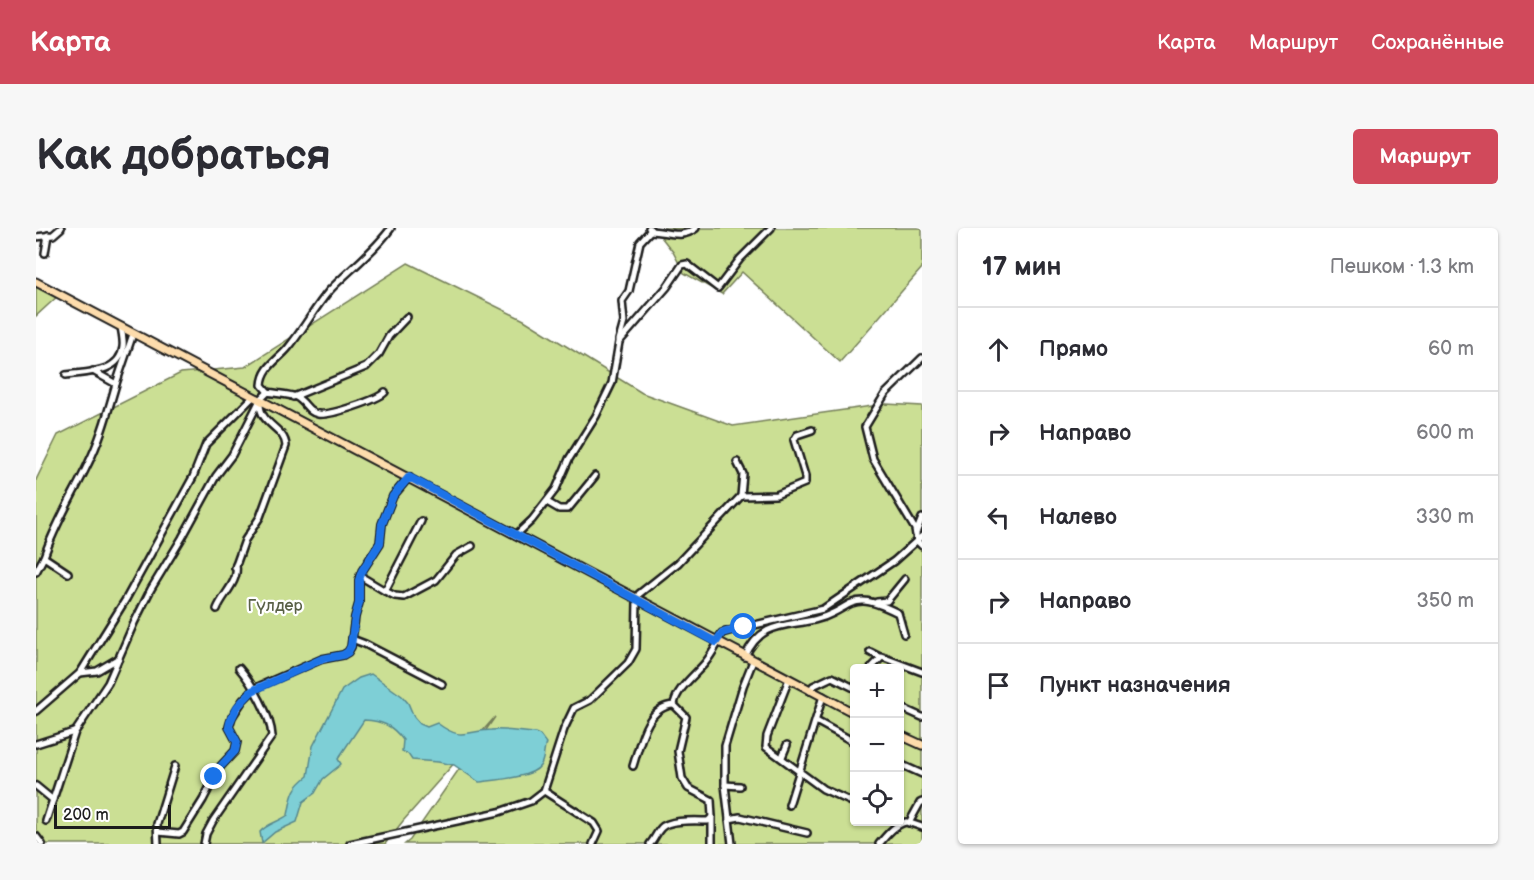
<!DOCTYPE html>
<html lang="ru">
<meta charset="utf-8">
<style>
:root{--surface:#fff;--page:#f7f7f7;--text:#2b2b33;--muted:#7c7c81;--line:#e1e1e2;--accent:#d1495b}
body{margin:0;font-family:"Balsamiq Sans",sans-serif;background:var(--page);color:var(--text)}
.controls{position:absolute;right:18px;bottom:18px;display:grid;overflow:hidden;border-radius:6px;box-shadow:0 2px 4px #0004}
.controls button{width:54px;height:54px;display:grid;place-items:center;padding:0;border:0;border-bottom:2px solid var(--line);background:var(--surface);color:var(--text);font:30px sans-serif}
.scale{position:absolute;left:18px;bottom:15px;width:117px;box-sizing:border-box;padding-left:6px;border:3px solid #1c1c1c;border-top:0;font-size:16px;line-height:21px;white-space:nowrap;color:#1c1c1c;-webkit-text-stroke:4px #fff;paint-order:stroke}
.stop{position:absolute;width:18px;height:18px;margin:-14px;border:4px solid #1a73e8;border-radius:50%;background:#fff}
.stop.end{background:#1a73e8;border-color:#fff;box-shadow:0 2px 6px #0008}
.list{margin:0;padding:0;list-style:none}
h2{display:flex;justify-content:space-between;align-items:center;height:78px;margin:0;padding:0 24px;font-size:26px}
h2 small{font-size:20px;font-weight:400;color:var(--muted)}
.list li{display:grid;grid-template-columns:39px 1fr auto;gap:18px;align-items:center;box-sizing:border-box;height:84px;padding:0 24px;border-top:2px solid var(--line)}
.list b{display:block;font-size:22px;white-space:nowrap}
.list em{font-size:20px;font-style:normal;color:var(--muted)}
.icon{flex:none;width:33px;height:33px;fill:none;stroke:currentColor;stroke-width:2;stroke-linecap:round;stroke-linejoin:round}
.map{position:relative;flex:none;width:886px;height:616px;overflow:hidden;border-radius:6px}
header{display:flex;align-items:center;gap:36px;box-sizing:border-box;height:84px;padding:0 30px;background:var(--accent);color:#fff}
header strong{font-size:28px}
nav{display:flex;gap:33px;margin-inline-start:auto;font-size:21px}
.intro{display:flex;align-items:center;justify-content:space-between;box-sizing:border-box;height:144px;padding:0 36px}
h1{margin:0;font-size:42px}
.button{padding:15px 27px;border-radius:6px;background:var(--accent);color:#fff;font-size:21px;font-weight:700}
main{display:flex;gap:36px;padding:0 36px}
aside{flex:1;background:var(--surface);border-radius:6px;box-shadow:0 2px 4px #0004}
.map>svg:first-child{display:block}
.green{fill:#cbdf94;stroke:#747e58;stroke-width:1.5;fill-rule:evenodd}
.water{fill:#7ecfd6;stroke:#57878c;stroke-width:1.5}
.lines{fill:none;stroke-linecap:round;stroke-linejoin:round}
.minor-casing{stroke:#1c1c1c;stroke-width:10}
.major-casing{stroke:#1c1c1c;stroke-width:11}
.minor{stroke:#fff;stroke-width:5}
.major{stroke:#fddcac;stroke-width:7}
.route{stroke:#1a73e8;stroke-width:8}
.labels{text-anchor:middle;stroke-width:4.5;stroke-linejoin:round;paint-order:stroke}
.park-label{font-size:16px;fill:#596046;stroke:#fff}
</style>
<header>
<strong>Карта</strong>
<nav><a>Карта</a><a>Маршрут</a><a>Сохранённые</a></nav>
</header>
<div class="intro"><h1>Как добраться</h1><a class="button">Маршрут</a></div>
<main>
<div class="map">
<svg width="886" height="616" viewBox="0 0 886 616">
<rect width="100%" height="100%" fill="#fff"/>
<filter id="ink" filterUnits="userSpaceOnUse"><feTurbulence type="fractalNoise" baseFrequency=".0167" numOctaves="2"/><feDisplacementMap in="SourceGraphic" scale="12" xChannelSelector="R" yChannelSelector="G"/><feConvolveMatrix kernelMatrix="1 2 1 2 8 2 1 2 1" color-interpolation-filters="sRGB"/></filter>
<g filter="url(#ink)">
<g class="green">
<polygon points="618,0 886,0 886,40 804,134 706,44 686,66 648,45 637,24"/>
<path d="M 372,35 L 488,92 L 606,165 L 697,198 L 850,176 L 886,178 L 886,616 L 369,616 L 374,612 L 459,489 L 367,593 L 349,616 L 0,616 L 0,252 L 22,207 L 145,145 L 209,139 ZM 818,440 L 864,440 L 864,594 L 818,594 Z"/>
<polygon points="0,54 23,67 0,88"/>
</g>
<path class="water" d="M 335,446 L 366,468 L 372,475 L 378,489 L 384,496 L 391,499 L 401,495 C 427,514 428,503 455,502 C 469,501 484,504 499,505 L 504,507 L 510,515 C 507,523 509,531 504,538 C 496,550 457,552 443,554 L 418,537 L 402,534 L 376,532 L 372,526 L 366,523 L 367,512 C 356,497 346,493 328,492 L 302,531 L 305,536 L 303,538 L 287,551 L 279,565 L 267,574 L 261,594 L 239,604 L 226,615 L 224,604 C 232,595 243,594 252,587 C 256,568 255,561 272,548 L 277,518 L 306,462 L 323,450 Z"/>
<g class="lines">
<defs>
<g id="minor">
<path d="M 614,3 C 630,3 645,12 660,0"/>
<polyline points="0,9 17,7 25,0"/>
<polyline points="9,25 12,7"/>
<polyline points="583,112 588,94 586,73 593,63 604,14 615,2 613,0"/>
<polyline points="886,130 849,166 829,199 837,231 879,301 881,313 886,318"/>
<path d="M 30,147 C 49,144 84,146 87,119 C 88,113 86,105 85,99"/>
<polyline points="80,156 97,106"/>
<path d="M 349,164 C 342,172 293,188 282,186 C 271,184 270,174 260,169 C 252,166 241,166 232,164 L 226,157 C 227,139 242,132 252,120 C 267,102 278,81 293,63 C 313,42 338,24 355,0"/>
<polyline points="257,169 330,139 343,126 353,108 371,89"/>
<polyline points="705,268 740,267 769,255 769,248 758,212 761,207 776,202"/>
<polyline points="511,274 523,281 532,281 559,248"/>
<polyline points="880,305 886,290"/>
<polyline points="480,307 496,292 520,261 533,231 560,188 576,155 583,114 631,59 646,37 651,36 682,60 704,31 735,0"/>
<path d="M 199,340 L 209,312 L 224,289 L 250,218 C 249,199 223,197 224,174"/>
<polyline points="0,344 8,329"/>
<path d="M 32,345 L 8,329 C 19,296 37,268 52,236 C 65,210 72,183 80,156 L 57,143"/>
<polyline points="324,348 349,363 359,368 368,369 400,352 420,327 436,318"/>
<polyline points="349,363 385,293"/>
<polyline points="841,374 851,373 869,351"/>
<path d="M 181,381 C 187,366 203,354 200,337"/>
<polyline points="316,411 329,416 406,456"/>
<polyline points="680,414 686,405 693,403 787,381 858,333 886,308"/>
<polyline points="834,424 844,429"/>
<path d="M 709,429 C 728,385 763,403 797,385 C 808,380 814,373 827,373 C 838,373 852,380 862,385 L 868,406"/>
<polyline points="835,440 846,429 886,444"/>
<polyline points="44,445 61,443 83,430"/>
<polyline points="753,451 731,508 730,519 787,561 818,575"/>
<polyline points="774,463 777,458 796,449 818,460"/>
<polyline points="638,477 650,489 642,523 646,550 652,560 675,572 676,589"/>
<polyline points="864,479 886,489"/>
<polyline points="0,483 44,445 90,371 157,249 170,216 217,169"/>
<polyline points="780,493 818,514"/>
<polyline points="0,516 38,504"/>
<polyline points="746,529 751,517"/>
<polyline points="864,536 886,546"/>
<path d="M 597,538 C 604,517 610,478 638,477 C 640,461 659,447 669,435 C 674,429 678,422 682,415"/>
<polyline points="689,557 704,558"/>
<polyline points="0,558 17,572"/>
<polyline points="508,563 558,595 563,603 557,616"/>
<polyline points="753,577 787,468"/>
<polyline points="693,591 704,589 771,605"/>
<polyline points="10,593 39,504 72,455 98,395 115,361 146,310 180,248 196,227 224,172 232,164"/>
<polyline points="871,594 886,599"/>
<polyline points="873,595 884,575 886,574"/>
<polyline points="122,604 143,606 147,604 167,572 184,539 199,523 201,514 193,499 196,489 207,472 218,461 226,457 286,431 307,427 312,424 315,419 319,389 323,375 323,352 326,343 344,315 346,296 357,268 373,249"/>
<polyline points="0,608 6,616"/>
<polyline points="122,616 121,596 139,538"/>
<path d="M 168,616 L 170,606 L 177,593 L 236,508 C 235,488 216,455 203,440"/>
<polyline points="314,616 463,584 495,573 508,563 528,501 538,480 554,472 592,435 600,421 601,372 603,366 642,335 705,268 707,246 701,234"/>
<path d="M 614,616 C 619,611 620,605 625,600 C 633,591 660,593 672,593 L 676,589 L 676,616"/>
<polyline points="696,616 689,557 689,518 707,458 717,433"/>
<path d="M 843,616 C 850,608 859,596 870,594"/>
</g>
<g id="major">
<polyline points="0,54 818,485"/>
<polyline points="864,507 886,517"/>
</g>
</defs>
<use href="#minor" class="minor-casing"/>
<use href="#major" class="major-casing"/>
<use href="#minor" class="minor"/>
<use href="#major" class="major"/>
</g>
</g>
<g class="lines" filter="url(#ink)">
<polyline class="route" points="178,549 184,539 199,523 201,514 193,499 194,494 201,479 216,463 286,431 307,427 312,424 315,418 319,389 323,375 323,352 326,343 344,315 346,296 357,268 373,249 680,414 686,405 708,399"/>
</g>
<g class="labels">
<g class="park-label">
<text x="239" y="383">Гүлдер</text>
</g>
</g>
</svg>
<div class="controls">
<button>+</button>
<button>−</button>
<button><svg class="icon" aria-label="locate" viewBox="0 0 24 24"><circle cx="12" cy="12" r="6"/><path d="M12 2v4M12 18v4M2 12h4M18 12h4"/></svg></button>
</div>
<div class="scale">200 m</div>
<div class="stop" style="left:708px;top:399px"></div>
<div class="stop end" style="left:178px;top:549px"></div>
</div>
<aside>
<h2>17 мин<small>Пешком · 1.3 km</small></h2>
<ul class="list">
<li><svg class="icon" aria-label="ahead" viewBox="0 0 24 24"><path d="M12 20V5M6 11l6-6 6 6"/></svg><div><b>Прямо</b></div><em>60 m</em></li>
<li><svg class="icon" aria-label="right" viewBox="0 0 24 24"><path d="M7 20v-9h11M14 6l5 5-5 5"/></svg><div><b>Направо</b></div><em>600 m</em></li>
<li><svg class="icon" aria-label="left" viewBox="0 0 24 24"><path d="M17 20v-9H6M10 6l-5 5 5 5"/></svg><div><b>Налево</b></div><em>330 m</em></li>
<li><svg class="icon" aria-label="right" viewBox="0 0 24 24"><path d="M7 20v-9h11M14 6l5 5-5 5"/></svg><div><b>Направо</b></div><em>350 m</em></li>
<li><svg class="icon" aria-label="arrive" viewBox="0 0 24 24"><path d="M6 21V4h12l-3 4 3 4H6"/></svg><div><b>Пункт назначения</b></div></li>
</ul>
</aside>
</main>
